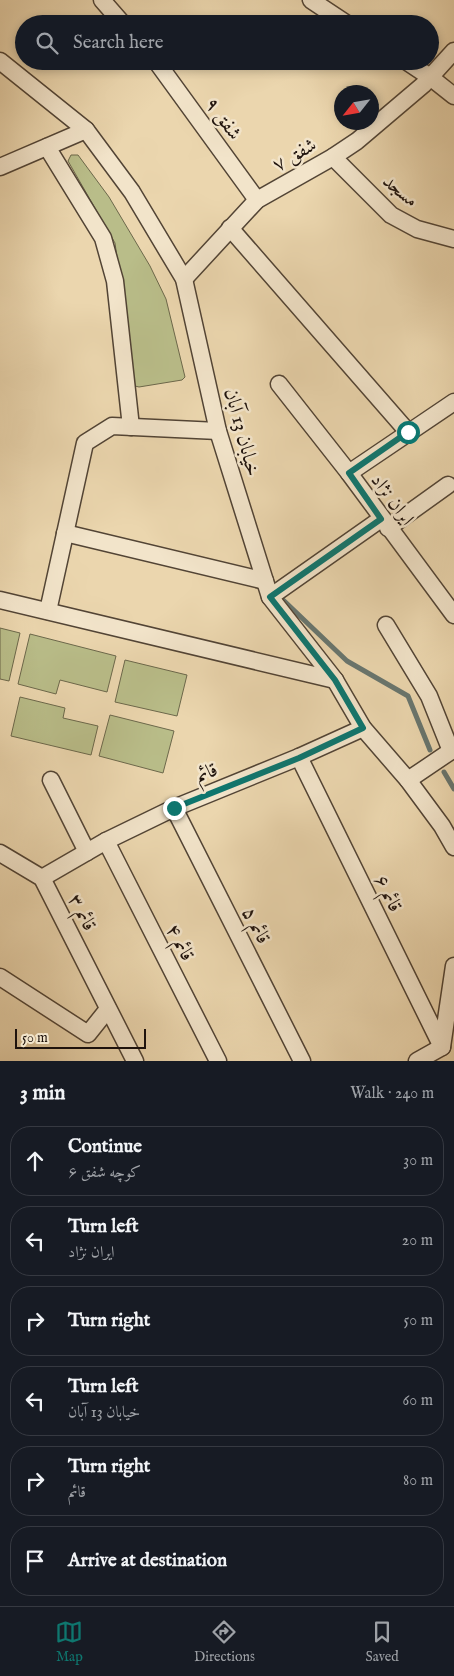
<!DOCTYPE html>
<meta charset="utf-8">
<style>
:root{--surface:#171b24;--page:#20242c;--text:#f1f3f6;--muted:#9ea1a6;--line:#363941;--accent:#0f766e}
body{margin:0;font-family:"IM FELL English",Amiri,serif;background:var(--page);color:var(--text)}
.compass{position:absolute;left:334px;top:85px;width:45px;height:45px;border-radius:50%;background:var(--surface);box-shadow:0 2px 8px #0003;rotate:239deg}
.scale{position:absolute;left:15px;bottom:12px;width:131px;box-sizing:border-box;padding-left:5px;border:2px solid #1f130d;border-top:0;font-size:14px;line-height:18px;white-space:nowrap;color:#1f130d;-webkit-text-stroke:4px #f2e4ca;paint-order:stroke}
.stop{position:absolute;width:15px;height:15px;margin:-11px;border:4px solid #0f766e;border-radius:50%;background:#fff}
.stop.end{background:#0f766e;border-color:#fff;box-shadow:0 1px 5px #0008}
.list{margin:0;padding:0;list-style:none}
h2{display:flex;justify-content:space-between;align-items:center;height:65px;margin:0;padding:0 20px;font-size:21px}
h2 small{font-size:16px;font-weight:400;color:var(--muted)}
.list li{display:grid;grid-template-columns:32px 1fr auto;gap:15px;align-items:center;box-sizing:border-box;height:70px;margin:0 10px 10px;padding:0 10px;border:1px solid var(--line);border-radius:20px}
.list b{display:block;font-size:19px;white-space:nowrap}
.list p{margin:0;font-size:16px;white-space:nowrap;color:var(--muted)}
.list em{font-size:16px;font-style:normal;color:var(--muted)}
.icon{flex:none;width:28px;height:28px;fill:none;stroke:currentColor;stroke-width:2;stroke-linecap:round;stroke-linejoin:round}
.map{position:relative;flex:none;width:454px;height:1061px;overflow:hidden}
.search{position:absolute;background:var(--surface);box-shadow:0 2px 8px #0003;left:15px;right:15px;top:15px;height:55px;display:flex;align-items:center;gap:12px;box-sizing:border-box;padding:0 18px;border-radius:28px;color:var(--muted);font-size:19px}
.sheet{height:545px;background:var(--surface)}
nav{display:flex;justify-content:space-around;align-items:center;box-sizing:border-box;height:70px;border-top:1px solid var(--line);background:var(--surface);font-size:14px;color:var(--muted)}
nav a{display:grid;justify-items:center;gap:2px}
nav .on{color:var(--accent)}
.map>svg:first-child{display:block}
.green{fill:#b9bd89;stroke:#6c684b}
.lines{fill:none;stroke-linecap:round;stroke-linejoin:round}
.stream{stroke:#68766f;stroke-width:5}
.street-casing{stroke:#524435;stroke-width:19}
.street{stroke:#f2e4ca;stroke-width:16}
.route{stroke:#0f766e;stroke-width:6}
.labels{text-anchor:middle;stroke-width:5;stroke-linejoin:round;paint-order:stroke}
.street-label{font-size:20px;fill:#1f130d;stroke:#f2e4ca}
</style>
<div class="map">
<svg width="454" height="1061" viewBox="0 0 454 1061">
<rect width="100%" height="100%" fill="#ebd6ae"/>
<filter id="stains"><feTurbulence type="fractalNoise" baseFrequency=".004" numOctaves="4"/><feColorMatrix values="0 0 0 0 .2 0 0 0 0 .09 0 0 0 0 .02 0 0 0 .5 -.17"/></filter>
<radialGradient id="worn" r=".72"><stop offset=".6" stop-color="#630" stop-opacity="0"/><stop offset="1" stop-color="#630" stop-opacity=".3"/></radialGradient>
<g class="green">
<polygon points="71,155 78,155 109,197 150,266 166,299 185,377 182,380 139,387 135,386 115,243 68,161"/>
<polygon points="0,628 20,633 9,681 0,679"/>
<polygon points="30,634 116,656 107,692 60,680 56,694 18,684"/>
<polygon points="125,660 187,675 177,716 115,702"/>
<polygon points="20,697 65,708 63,718 98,726 91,755 11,736"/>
<polygon points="110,715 174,731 163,773 99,756"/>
</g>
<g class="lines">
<g class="stream">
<polyline points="280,597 347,661 408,696 430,750"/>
<polyline points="444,772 454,789"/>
</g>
<defs>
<g id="street">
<polyline points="102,0 123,24"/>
<polyline points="311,0 347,24"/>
<polyline points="0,61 86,130 132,192 184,279 218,431 270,597 335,680 363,728 408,780 442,826 454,847"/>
<polyline points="156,61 257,200"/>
<polyline points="406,61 430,77 454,96"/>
<polyline points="47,147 103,238 115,281 131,427"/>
<polyline points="333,157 391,215 417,229 454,239"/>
<polyline points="0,167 86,130"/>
<polyline points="230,228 408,432"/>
<polyline points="184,279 257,200 333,157 357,141 423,85 454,51"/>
<polyline points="279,384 349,473 454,615"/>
<polyline points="349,473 454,402"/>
<polyline points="388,528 448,485"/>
<polyline points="65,533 265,581"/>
<polyline points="270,597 381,519"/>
<polyline points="0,600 335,680"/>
<polyline points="48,611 85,443 112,426 218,431"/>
<polyline points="386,625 429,696 451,751"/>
<polyline points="299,757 442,1047"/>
<polyline points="51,780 87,852"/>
<polyline points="408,780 454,749"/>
<polyline points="174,808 302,1061"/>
<polyline points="106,841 218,1061"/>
<polyline points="0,853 42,878 135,1061"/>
<polyline points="42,878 106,841 174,808 299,757 363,728"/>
<polyline points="0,977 88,1034 108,1009"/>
<polyline points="417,1061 442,1047 454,966"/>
</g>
</defs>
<use href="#street" class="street-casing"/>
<use href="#street" class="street"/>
</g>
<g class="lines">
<polyline class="route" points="174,808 299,758 363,728 335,680 270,597 381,519 349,473 408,432"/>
</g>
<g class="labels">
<g class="street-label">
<text transform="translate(224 118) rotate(54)" y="7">شفق ۹</text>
<text transform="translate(294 154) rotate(-30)" y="7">شفق ۷</text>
<text transform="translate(401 190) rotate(39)" y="7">مسجد</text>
<text transform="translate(243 432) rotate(75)" y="7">خیابان 13 آبان</text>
<text transform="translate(393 499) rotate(54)" y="7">ایران نژاد</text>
<text transform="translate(206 772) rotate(-22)" y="7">قائم</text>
<text transform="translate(389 893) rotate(64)" y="7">قائم ۶</text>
<text transform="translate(83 912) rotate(63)" y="7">قائم ۳</text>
<text transform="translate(257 925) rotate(63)" y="7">قائم ۵</text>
<text transform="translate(181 942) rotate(63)" y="7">قائم ۴</text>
</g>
</g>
<rect width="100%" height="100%" filter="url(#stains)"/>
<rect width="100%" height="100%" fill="url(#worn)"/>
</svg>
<svg class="compass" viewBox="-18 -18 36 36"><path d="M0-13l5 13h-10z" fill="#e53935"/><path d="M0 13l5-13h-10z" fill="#9ea1a6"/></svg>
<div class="scale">50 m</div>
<div class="stop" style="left:408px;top:432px"></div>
<div class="stop end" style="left:174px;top:808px"></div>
<div class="search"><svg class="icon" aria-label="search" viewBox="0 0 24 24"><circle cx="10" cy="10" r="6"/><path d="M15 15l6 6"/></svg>Search here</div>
</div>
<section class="sheet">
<h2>3 min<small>Walk · 240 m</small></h2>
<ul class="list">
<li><svg class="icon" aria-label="ahead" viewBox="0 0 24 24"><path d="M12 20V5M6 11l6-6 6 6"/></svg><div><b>Continue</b><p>کوچه شفق ۶</p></div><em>30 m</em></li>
<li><svg class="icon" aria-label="left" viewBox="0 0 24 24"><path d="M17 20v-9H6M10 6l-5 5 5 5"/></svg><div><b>Turn left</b><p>ایران نژاد</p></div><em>20 m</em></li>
<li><svg class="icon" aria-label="right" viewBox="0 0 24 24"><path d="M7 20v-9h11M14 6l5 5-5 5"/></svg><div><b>Turn right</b></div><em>50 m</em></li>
<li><svg class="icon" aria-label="left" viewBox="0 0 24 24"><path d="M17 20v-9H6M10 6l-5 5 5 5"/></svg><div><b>Turn left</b><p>خیابان 13 آبان</p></div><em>60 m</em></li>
<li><svg class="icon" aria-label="right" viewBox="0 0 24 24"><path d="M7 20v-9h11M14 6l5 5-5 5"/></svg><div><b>Turn right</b><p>قائم</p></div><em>80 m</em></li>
<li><svg class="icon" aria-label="arrive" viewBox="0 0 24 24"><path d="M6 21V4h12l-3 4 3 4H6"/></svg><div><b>Arrive at destination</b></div></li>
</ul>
</section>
<nav>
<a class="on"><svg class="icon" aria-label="map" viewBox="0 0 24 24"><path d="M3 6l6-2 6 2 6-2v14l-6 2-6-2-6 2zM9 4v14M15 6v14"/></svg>Map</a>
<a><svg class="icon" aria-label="directions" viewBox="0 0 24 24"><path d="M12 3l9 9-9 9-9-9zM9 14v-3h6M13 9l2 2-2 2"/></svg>Directions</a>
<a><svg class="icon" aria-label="saved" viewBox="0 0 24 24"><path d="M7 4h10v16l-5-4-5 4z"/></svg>Saved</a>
</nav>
